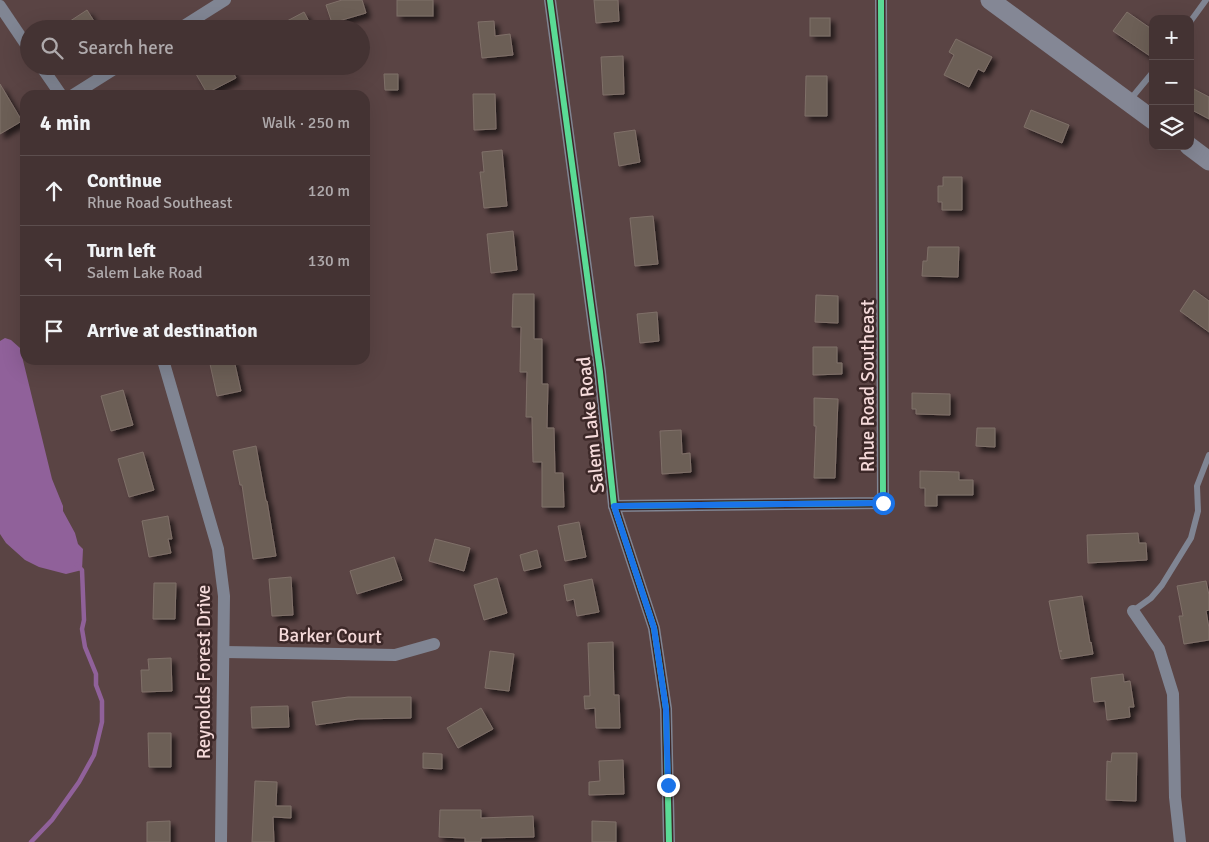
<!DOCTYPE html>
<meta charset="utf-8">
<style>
:root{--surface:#433;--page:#4b3b3b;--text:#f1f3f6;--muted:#afaaac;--line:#5c4e4e}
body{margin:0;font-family:Signika,sans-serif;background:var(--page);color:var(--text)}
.controls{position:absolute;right:15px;top:15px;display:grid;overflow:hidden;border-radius:10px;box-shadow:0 5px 20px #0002}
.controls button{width:45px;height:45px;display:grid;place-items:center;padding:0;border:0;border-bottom:1px solid var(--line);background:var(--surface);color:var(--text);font:25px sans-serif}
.stop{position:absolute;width:15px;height:15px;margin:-11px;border:4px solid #1a73e8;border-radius:50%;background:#fff}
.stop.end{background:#1a73e8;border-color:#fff;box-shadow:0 1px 5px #0008}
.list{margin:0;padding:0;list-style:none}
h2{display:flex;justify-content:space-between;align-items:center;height:65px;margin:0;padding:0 20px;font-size:21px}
h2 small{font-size:16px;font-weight:400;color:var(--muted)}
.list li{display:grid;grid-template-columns:32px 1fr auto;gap:15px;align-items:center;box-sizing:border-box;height:70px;padding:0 20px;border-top:1px solid var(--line)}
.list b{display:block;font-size:19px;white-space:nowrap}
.list p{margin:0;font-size:16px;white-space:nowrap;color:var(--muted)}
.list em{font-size:16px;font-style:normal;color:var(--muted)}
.icon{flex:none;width:28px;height:28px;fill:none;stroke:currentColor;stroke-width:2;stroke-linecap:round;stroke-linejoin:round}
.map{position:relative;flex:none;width:1209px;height:842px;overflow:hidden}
.search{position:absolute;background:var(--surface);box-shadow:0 5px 20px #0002;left:20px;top:20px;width:350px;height:55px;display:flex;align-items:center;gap:12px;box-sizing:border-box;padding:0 18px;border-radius:28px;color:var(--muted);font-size:19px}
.panel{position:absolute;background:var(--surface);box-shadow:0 5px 20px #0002;left:20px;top:90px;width:350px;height:275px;border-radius:15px}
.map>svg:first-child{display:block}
.water{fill:#90619a}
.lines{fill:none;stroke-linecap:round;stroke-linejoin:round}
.stream{stroke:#90619a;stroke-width:4.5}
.building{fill:#6c5e57;stroke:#7f7068;filter:url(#shadow)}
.service{stroke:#808593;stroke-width:6}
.minor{stroke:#808593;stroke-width:12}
.secondary{stroke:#848795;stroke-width:19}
.cycleway-casing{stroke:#3c2828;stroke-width:9}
.cycleway{stroke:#5adb95;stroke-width:6}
.route{stroke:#1a73e8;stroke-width:6}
.labels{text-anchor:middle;stroke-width:5;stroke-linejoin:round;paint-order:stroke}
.street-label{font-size:19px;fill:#f5dada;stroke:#3c2828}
</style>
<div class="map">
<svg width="1209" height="842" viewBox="0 0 1209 842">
<defs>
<filter id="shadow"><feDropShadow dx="4.5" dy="4.5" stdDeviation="2.5" flood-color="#0009"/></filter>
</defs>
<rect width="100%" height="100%" fill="#5a4444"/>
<polygon class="water" points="5,338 11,340 20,348 52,479 63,506 63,511 75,533 78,544 83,549 82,570 66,574 39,567 25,560 6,543 0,534 0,341"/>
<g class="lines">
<polyline class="stream" points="31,842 52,820 79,782 94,755 102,722 102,701 96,685 96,674 85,647 82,629 84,620 82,570 77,565"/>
</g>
<g class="building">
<polygon points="342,0 362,0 366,13 332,23 326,5"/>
<rect x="397" y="0" width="36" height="16"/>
<polygon points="594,0 618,0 619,21 596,23"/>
<polygon points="87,10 99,29 58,29"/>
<polygon points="304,12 313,29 272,29"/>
<polygon points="1127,12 1153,30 1153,58 1113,31"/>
<rect x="810" y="18" width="20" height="18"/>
<polygon points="494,21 495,36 510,34 513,55 482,58 478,22"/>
<polygon points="956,39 992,57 984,72 978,69 969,87 944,75 954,55 949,52"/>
<polygon points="623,56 624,94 603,95 601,57"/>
<polygon points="210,66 230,66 236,78 207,93 196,74"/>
<polygon points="384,74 398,74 398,90 385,90"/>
<polygon points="806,76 827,76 827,116 805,116"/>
<polygon points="0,84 22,121 0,134"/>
<polygon points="1190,87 1209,97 1209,119 1190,109"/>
<polygon points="473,94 495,94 496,129 474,130"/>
<polygon points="1031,110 1069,125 1062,143 1024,127"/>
<polygon points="635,130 640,162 619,166 614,133"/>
<polygon points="502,150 507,206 484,208 480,172 484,172 482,152"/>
<polygon points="943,177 962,177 962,210 942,210 942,202 938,202 938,186 943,186"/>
<polygon points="653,216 658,264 635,266 630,218"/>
<polygon points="513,231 517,270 491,273 487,234"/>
<polygon points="928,247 959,247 958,277 922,276 923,261 927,261"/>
<polygon points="1194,290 1209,301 1209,332 1180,311"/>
<polygon points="513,294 534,294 534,339 542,339 542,384 548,384 547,428 554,428 555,473 563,473 564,507 542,507 542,462 533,462 532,417 526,417 527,372 520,372 521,327 512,327"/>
<polygon points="816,295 838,296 838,323 815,322"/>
<polygon points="657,312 659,341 640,343 637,314"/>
<polygon points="813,347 837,347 837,363 842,363 842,374 813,375"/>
<polygon points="229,360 234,360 241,391 217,396 210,364"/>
<polygon points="123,390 133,425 111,431 101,396"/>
<polygon points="912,393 950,394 950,415 916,414 916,409 912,409"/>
<polygon points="814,398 838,399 835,478 814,478 816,426 814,426"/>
<polygon points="977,428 995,428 995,447 976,446"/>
<polygon points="681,430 682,454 690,453 691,472 662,474 660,431"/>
<polygon points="256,446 266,501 267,501 276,556 253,559 242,485 240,485 233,451"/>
<polygon points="143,452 154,490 129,497 118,459"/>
<polygon points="920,471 959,472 959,480 973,480 973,495 937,495 937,506 925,506 925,488 920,488"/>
<polygon points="168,516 172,539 168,539 171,553 149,557 142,521"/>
<polygon points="579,522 586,557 565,561 558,526"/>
<polygon points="1138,533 1139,543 1146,543 1147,560 1088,563 1087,535"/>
<polygon points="435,539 470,548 464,571 429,561"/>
<polygon points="537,550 541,567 524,571 520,555"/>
<polygon points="394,557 402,580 357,594 350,571"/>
<polygon points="291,577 293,615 272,616 269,579"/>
<polygon points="497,578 507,613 484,620 474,585"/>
<polygon points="592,579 599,612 577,616 574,599 567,601 564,585"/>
<polygon points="1206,581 1209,595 1209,610 1206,611 1209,628 1209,640 1184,644 1179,616 1183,616 1177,586"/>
<polygon points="154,583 176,583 175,619 153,619"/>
<polygon points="1082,596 1090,643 1091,642 1093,654 1061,659 1059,651 1062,651 1059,651 1049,601"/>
<polygon points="613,642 614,695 619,695 620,728 596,728 595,708 585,709 584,696 590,696 588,643"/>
<polygon points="490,651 514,654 509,691 485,688"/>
<polygon points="171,658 172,691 142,692 141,670 149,670 148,659"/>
<polygon points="1123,674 1124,682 1130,681 1134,707 1129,707 1130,717 1107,720 1105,701 1094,702 1091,678"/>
<polygon points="348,697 411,697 411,718 358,719 316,725 312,702"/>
<polygon points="288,706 289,727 252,728 251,707"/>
<polygon points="481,708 493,729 458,748 447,728"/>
<polygon points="148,733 171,733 171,767 149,767"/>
<polygon points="423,753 442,754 442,769 423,768"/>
<polygon points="1112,753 1137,753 1136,801 1106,800 1107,761 1111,762"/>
<polygon points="623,760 624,794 589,795 589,782 600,781 599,761"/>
<polygon points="255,781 277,782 276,806 291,806 291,818 273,817 274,842 252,842"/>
<polygon points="440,810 481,810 481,818 533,816 534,837 481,838 481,842 465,842 465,838 439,837"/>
<polygon points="170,821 170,842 147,842 147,822"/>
<polygon points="592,821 616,822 616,842 592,842"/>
</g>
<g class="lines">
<g class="service">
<polyline points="1190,22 1206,0"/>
<polyline points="1129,101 1153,72"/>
<polyline points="1133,611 1151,598 1162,585 1191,538 1198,511 1197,486 1209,455"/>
</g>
<g class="minor">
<polyline points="550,0 600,372 614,506 654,628 666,709 669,842"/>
<polyline points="0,6 29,49"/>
<polyline points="179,29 225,0"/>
<polyline points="41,66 61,95"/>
<polyline points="73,95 119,66"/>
<polyline points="163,360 218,549 224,596 221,842"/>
<polyline points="614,506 883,503 881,0"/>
<polyline points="1133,611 1159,649 1173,694 1175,797 1180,842"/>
<polyline points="224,652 395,655 434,644"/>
</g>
<g class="secondary">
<polyline points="990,0 1153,120"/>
<polyline points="1189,146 1209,161"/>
</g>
<defs>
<g id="cycleway">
<polyline points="550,0 600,372 614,506 654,628 666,709 669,842"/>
<polyline points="614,506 883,503 881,0"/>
</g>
</defs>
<use href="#cycleway" class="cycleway-casing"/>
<use href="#cycleway" class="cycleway"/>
</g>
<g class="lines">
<polyline class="route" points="668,785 666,709 654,628 614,506 883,503"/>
</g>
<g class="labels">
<g class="street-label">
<text transform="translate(867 386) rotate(-90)" y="7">Rhue Road Southeast</text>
<text transform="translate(590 425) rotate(-96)" y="7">Salem Lake Road</text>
<text transform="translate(330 635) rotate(1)" y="7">Barker Court</text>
<text transform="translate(203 672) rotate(-90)" y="7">Reynolds Forest Drive</text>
</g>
</g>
</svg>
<div class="controls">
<button>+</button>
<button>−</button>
<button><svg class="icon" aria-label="layers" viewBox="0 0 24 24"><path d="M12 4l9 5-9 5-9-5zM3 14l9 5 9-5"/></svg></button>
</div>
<div class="stop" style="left:883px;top:503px"></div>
<div class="stop end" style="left:668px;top:785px"></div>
<div class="search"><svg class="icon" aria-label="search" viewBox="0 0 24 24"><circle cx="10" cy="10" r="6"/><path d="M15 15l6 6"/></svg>Search here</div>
<section class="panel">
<h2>4 min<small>Walk · 250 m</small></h2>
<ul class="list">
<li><svg class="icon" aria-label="ahead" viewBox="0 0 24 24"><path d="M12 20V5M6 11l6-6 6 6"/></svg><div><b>Continue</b><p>Rhue Road Southeast</p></div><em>120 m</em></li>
<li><svg class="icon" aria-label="left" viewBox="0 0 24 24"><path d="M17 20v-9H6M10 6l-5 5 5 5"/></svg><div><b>Turn left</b><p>Salem Lake Road</p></div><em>130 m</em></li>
<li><svg class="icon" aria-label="arrive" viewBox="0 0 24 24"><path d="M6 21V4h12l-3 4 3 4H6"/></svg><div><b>Arrive at destination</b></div></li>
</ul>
</section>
</div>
